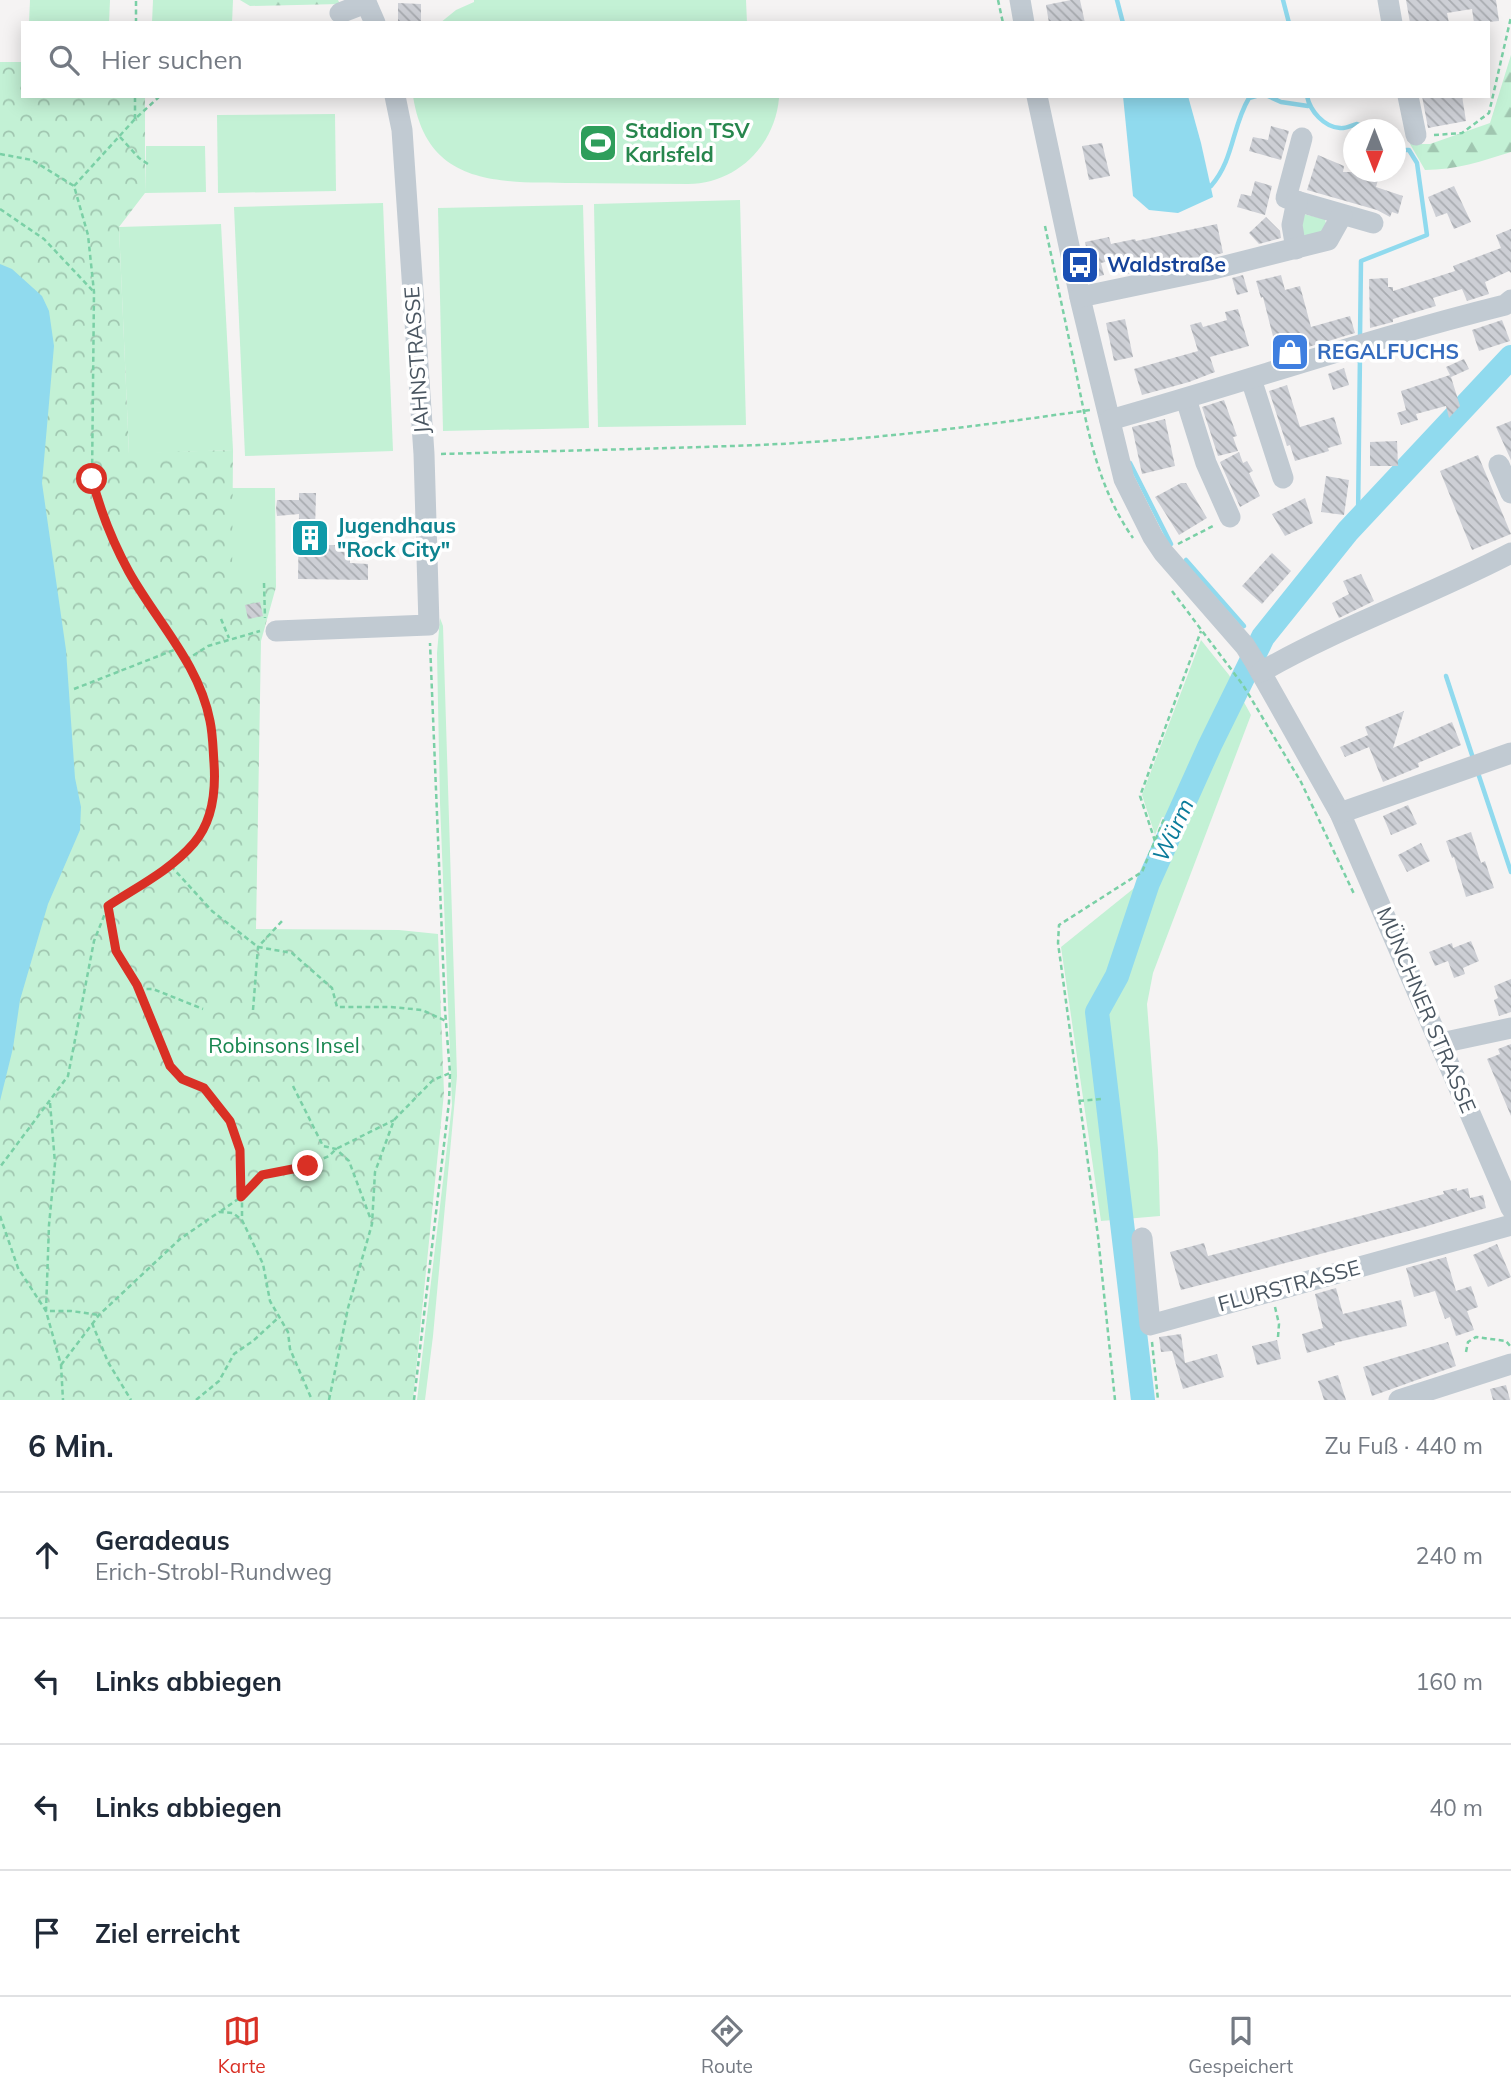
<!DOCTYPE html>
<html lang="de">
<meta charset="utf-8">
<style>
:root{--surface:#fff;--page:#f6f6f7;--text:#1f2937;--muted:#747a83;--line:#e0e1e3;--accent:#d93025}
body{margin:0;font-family:Mulish,sans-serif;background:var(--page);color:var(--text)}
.compass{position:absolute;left:1343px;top:119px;width:63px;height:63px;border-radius:50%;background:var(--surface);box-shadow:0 4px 18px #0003;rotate:180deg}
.stop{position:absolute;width:21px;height:21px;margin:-16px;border:5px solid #d93025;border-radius:50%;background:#fff}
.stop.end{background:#d93025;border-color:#fff;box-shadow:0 2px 7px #0008}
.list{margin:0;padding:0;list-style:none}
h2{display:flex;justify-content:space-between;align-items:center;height:91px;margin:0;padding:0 28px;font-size:30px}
h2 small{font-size:23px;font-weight:400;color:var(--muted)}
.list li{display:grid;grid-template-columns:46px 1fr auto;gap:21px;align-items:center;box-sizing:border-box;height:126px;padding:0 28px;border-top:2px solid var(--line)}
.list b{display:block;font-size:26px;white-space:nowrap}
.list p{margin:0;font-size:23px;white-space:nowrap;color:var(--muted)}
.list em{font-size:23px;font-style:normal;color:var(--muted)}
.icon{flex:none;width:38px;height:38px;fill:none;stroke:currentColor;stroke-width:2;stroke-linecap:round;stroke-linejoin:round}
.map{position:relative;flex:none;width:1511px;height:1400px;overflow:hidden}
.search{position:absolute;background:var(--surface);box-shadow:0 4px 18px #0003;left:21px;right:21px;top:21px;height:77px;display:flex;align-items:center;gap:18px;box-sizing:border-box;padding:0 24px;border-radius:0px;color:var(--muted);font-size:26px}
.sheet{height:595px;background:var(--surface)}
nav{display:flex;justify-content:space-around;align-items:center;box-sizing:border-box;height:98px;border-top:2px solid var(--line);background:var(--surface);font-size:19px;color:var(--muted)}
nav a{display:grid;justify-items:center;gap:4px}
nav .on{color:var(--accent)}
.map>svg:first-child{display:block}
.grass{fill:#c3f1d5}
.forest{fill:url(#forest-firs)}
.park{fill:url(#park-crowns)}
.water{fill:#90daee}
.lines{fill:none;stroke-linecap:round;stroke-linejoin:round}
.stream{stroke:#90daee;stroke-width:4.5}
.river{stroke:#90daee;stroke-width:24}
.building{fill:url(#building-back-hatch)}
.path{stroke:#7ad0a6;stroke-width:2.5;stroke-dasharray:5 3.5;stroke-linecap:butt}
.minor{stroke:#c1cad2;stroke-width:21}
.route{stroke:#d93025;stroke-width:9}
.labels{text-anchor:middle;stroke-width:7;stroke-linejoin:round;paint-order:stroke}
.leisure-label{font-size:21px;font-weight:bold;fill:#27864d;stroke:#fff;text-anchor:start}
.transit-label{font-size:21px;font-weight:bold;fill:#164399;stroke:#fff;text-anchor:start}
.shop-label{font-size:21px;font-weight:bold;fill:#366cbe;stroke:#fff;text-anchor:start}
.street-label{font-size:21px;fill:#4a5661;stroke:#fff}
.culture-label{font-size:21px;font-weight:bold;fill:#0d838f;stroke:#fff;text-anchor:start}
.park-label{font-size:21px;fill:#17864f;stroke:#fff}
.water-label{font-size:23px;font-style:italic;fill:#0c7c9b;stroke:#fff}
</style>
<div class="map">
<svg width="1511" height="1400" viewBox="0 0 1511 1400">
<defs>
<pattern id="forest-firs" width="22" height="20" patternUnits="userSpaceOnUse" patternTransform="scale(1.75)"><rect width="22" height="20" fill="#c3f1d5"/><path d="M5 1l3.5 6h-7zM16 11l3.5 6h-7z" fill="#a0c6b0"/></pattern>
<pattern id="park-crowns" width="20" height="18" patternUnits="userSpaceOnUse" patternTransform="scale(1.75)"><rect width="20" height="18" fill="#c3f1d5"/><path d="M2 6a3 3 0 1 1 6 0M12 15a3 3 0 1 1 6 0" fill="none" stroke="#a0c6b0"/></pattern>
<pattern id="building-back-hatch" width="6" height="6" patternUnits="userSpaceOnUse" patternTransform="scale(1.75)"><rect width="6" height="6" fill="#cdcfd5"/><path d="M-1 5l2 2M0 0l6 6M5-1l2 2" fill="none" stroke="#a8abb0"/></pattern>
</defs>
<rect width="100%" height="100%" fill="#f5f3f3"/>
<g class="grass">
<polygon points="30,0 110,0 109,23 29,23"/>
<polygon points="153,0 233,0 232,23 152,23"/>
<polygon points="474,0 746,0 747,23 440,23 456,10 474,2"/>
<path d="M 413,96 L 779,96 L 779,98 C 775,146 736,184 688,184 C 650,184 612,183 574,183 C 501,182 427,188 413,96 Z"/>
<polygon points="335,114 336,191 218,193 217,115"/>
<polygon points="146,146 205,146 206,192 145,193"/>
<polygon points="740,200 746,425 598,427 594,204"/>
<polygon points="383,203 393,451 245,456 234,207"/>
<polygon points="583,205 589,428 443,431 438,208"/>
<polygon points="1303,214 1325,219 1327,229 1308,242 1297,221"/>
<polygon points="221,224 233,450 129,454 119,227"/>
<polygon points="231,488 275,488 276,587 232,587"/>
<polygon points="440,618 443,626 457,1076 433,1336 425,1400 417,1400 452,1105 440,803 437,653"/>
<polygon points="1201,640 1229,675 1251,715 1153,973 1147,1004 1158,1150 1160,1216 1101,1221 1061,947 1133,889 1144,875 1168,818 1162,817 1155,835 1142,795"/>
</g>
<g class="forest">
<polygon points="240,0 338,0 340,4 250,6"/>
<path d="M 1511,55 L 1511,152 C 1483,161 1455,170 1425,170 L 1410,144 L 1430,144 L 1490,123 Z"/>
</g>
<polygon class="park" points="0,62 23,62 23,96 145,96 145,193 119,227 129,453 233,450 232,587 276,587 261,641 256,929 399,930 438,934 444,1093 413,1400 0,1400"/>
<g class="water">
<polygon points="1123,96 1188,96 1201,143 1213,197 1178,213 1149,210 1133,196"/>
<polygon points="0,264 12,269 42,296 49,311 54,346 42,483 66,650 75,778 81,807 80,830 48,904 20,1000 13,1048 0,1101"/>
</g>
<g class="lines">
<g class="stream">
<polyline points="1117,0 1123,23"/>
<polyline points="1283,0 1289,23"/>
<polyline points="1268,96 1281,102 1308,106"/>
<path d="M 1307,96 C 1310,111 1324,127 1340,128 C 1345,129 1352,125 1357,124 L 1371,130"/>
<path d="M 1211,186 C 1234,160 1232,126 1249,98 L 1256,96"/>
<polyline points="1360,337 1361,261 1427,235 1417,163 1409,150 1396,150"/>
<polyline points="1130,463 1171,544"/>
<polyline points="1358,520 1360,353"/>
<polyline points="1186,560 1244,626"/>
<polyline points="1446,676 1473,758"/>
<polyline points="1477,770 1511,872"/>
</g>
<polyline class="river" points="1143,1400 1097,1012 1117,976 1148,883 1210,745 1263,637 1348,531 1511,357"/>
</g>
<g class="building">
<polygon points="1071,0 1080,0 1085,23 1049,23 1046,5"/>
<polygon points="1406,0 1496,0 1499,21 1474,23 1472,9 1447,13 1449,23 1410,23"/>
<polygon points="398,3 421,4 421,23 398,23"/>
<polygon points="1422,96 1462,96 1466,121 1428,128"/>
<polygon points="1271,126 1289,131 1281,160 1249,151 1253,137 1268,140"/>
<polygon points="1102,143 1110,176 1089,180 1082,146"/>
<polygon points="1318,155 1344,166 1343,172 1363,172 1379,176 1376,187 1403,196 1398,214 1392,212 1390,217 1377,210 1307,190"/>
<polygon points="1255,181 1272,186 1265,215 1237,207 1241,194 1251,196"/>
<polygon points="1454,186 1471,222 1454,229 1447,213 1436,217 1428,197"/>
<polygon points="1266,217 1280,231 1281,238 1259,244 1249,233"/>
<polygon points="1217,224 1223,253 1127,274 1124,257 1101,263 1104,275 1093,278 1085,242 1109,237 1111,244 1135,239 1136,241"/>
<polygon points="1511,229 1511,273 1509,271 1485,282 1489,294 1467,301 1462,289 1433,298 1436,306 1393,319 1393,322 1370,328 1369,279 1388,278 1388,287 1393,287 1393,291 1455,271 1453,266 1501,248 1496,235"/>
<polygon points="1243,275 1248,292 1237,295 1232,278"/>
<polygon points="1281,275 1285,290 1300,286 1311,327 1350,316 1355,333 1278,356 1263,297 1261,298 1256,281"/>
<polygon points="1238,309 1249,346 1210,357 1215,372 1189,382 1142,395 1134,369 1198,351 1190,325 1201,322 1203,327 1227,320 1225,312"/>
<polygon points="1125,319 1133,357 1114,361 1106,323"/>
<polygon points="1502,320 1510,341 1479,351 1472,330"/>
<polygon points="1464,359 1469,369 1451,377 1460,406 1449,418 1446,406 1416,414 1418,420 1401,425 1397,413 1406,410 1401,391 1450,375 1446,367"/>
<polygon points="1344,368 1349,385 1333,390 1328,374"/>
<polygon points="1287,385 1300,427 1334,417 1342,444 1328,448 1329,451 1295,461 1290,445 1287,446 1269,391"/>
<polygon points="1224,400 1237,436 1233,437 1238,451 1218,456 1202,407"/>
<polygon points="1165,419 1175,466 1142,474 1132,427"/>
<polygon points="1511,421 1511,460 1496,427"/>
<polygon points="1397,441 1398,466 1370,466 1370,442"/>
<polygon points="1239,452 1243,463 1247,461 1253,471 1249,473 1260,496 1240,507 1220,462"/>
<polygon points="1478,455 1511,534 1472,550 1440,471"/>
<polygon points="1326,476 1349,480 1344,515 1321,512"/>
<polygon points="1181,483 1186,483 1207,518 1179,535 1155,497"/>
<polygon points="299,493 316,493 315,531 329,545 345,545 345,558 350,558 350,563 368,564 368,580 298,579 299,514 277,516 276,509 277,500 299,500"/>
<polygon points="1305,498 1313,523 1285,536 1272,514"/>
<polygon points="1272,553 1291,571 1262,604 1242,586"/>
<polygon points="1361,574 1374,601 1339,618 1332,603 1349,594 1343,581"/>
<polygon points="260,602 263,616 248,619 245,605"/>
<polygon points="1404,711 1393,748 1452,722 1461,745 1418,763 1419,767 1383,782 1369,747 1345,757 1340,747 1368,735 1365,727"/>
<polygon points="1408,805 1417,824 1391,835 1383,816"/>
<polygon points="1471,832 1481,863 1485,861 1494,888 1466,897 1454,857 1452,858 1446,841"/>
<polygon points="1421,843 1430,861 1407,872 1398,855"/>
<polygon points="1471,941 1479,961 1463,968 1465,974 1454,978 1448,961 1435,966 1429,952 1452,943 1453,948"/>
<polygon points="1511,979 1511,1012 1499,1016 1494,1000 1498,998 1494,986"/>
<polygon points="1511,1044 1511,1116 1487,1059 1500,1054 1498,1049"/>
<polygon points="1457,1188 1457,1191 1468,1188 1470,1198 1483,1195 1486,1208 1424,1227 1181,1290 1170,1252 1204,1243 1208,1256 1444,1194 1443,1191"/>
<polygon points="1497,1244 1511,1277 1488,1287 1473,1255"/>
<polygon points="1446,1257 1456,1291 1471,1286 1478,1307 1467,1311 1474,1330 1456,1336 1450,1317 1445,1319 1435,1291 1414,1297 1406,1268"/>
<polygon points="1336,1288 1343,1314 1401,1300 1407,1326 1334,1343 1335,1345 1307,1353 1302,1334 1323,1328 1315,1294"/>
<polygon points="1181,1334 1185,1363 1217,1354 1224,1377 1183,1389 1172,1351 1161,1352 1159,1337"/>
<polygon points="1277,1340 1281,1359 1257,1365 1252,1346"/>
<polygon points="1448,1342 1456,1366 1372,1396 1363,1367"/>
<polygon points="1338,1375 1346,1400 1324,1400 1318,1381"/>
<polygon points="1506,1385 1510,1400 1493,1400 1490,1389"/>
</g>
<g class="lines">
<g class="path">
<polyline points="998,0 1003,23"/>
<polyline points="136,23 136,0"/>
<polyline points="135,119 135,96"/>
<polyline points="1434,135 1462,133 1489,113 1511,17"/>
<polyline points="120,137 139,158 148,164"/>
<polyline points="0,154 32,160 74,186 88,235 94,292 92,479 102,515 129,572 186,660 199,686 210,721 215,784 210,817 195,842 171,866 108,906 94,941 68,1076 0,1167"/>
<polyline points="74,186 135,119 160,96"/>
<polyline points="0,209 44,239 94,292"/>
<path d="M 1045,226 C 1055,273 1065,320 1075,367 C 1087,427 1097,487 1133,538"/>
<path d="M 441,454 C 547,451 653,449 759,445 C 871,440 980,426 1090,410"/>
<polyline points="1178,544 1215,525"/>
<polyline points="264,583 265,618"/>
<polyline points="1172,591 1243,685 1301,782 1355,896"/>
<polyline points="221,619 229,638"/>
<polyline points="186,660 208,646 260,631"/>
<polyline points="74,689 179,648"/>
<polyline points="1155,841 1140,796 1201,631"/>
<polyline points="171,866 212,911 258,947 292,953 332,988 337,1007 391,1007 422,1010 446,1021"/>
<polyline points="108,906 116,951 137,985 170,1066 182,1079 204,1088 230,1121 240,1150 242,1169 242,1220 263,1264 270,1301 288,1332 290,1349 312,1400"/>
<polyline points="138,989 153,989 203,1009"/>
<polyline points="253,1010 258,947 282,921"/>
<polyline points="293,1086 323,1146 336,1149 349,1161 371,1220"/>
<polyline points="1079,1101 1102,1099"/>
<polyline points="50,1103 55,1163 49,1225 46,1311 71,1311 99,1315"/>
<polyline points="221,1211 241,1197 262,1175 308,1165 329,1156 336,1149 394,1120"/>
<polyline points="0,1216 18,1268 46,1311 61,1365 63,1400"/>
<polyline points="1275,1307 1279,1324 1278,1337"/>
<polyline points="92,1323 108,1362 131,1400"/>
<polyline points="1152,1342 1158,1400"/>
<polyline points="1466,1352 1468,1342 1476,1337 1506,1341 1511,1347"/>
<polyline points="61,1365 99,1315 180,1239 219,1212 233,1213 242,1220"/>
<polyline points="196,1400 219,1381 234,1354 253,1341 278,1318"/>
<polyline points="329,1400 348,1308 372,1224 375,1172 394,1120 433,1080 450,1073"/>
<polyline points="414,1400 449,1102 450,1073 445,1010 430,643"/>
<polyline points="1115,1400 1098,1236 1058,943 1059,925 1142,872 1164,819"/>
</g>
<g class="minor">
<polyline points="365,0 375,23"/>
<polyline points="1020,0 1024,23"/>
<polyline points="1388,0 1392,23"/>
<polyline points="340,13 366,3"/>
<polyline points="1037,96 1081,302 1124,479 1153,537 1163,552 1245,646 1255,662 1340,813 1511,1208"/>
<polyline points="1408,96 1416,135"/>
<polyline points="1302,138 1286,198 1373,223"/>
<polyline points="1296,249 1292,225 1297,201"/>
<polyline points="1080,297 1209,270 1328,240 1342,215"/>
<polyline points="1251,379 1283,478"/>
<polyline points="1186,399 1206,463 1230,517"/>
<path d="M 1110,420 C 1242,383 1372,338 1505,305 L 1511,300"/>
<polyline points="1499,465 1511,493"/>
<polyline points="276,631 429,625 424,454 402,130 395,96"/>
<path d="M 1261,672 C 1341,626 1429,596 1511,553"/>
<polyline points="1340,813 1511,753"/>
<polyline points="1441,1043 1511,1028"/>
<polyline points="1142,1238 1150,1325 1511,1225"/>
<polyline points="1399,1400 1511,1364"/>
</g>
</g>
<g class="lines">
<path class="route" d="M 92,479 C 101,513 112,541 129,572 C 157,622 199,664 210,721 C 213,735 213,750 214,763 C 216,792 213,821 194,843 C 171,870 137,887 108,906 L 116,951 L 137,985 L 170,1066 L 182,1079 L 204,1088 L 230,1121 L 240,1150 L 241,1197 L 262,1175 L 308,1166"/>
</g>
<defs>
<symbol id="stadium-square" viewBox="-11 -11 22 22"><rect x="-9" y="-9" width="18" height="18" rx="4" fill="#2e9e5b" stroke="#fff"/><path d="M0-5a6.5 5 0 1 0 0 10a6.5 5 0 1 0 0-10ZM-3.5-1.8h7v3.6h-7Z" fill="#fff"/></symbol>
<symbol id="bus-square" viewBox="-11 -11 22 22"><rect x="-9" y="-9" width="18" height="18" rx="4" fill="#1a4fb4" stroke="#fff"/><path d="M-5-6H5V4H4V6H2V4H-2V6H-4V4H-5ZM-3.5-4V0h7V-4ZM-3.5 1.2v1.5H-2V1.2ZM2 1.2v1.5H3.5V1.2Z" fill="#fff"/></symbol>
<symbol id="shop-square" viewBox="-11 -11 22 22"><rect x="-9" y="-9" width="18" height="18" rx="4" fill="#3f7fe0" stroke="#fff"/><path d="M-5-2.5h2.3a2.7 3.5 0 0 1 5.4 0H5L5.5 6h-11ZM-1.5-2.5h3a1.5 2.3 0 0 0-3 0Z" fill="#fff"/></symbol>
<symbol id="building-square" viewBox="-11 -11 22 22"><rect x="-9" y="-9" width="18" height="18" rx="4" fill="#0f9aa8" stroke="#fff"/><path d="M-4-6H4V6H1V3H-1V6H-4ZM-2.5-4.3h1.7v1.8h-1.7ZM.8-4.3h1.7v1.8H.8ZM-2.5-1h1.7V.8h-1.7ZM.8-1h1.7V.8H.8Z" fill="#fff"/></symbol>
</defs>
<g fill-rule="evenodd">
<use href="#stadium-square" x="576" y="121" width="44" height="44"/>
<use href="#bus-square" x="1058" y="243" width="44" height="44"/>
<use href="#shop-square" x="1268" y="330" width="44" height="44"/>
<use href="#building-square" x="288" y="516" width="44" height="44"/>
</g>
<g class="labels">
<g class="leisure-label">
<text x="625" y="138">Stadion TSV<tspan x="625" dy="24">Karlsfeld</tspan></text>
</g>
<g class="transit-label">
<text x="1107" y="272">Waldstraße</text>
</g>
<g class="shop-label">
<text x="1317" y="359">REGALFUCHS</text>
</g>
<g class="street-label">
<text transform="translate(417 360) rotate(-94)" y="7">JAHNSTRASSE</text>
<text transform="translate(1426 1010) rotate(67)" y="7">MÜNCHNER STRASSE</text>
<text transform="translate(1289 1286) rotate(-15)" y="7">FLURSTRASSE</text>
</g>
<g class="culture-label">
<text x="337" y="533">Jugendhaus<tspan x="337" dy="24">"Rock City"</tspan></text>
</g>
<g class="park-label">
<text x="284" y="1053">Robinsons Insel</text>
</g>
<g class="water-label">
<text transform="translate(1173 830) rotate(-65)" y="8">Würm</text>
</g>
</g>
</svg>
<svg class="compass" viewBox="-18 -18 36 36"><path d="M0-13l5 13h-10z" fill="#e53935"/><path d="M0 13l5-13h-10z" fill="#747a83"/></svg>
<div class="stop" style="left:92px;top:479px"></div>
<div class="stop end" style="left:308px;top:1166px"></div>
<div class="search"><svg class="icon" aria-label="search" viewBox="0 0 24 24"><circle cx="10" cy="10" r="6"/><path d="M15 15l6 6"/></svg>Hier suchen</div>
</div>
<section class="sheet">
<h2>6 Min.<small>Zu Fuß · 440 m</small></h2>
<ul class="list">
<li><svg class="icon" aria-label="ahead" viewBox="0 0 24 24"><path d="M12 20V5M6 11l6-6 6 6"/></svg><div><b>Geradeaus</b><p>Erich-Strobl-Rundweg</p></div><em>240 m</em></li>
<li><svg class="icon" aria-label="left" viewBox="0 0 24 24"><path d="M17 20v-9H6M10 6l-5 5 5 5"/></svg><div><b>Links abbiegen</b></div><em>160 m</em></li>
<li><svg class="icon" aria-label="left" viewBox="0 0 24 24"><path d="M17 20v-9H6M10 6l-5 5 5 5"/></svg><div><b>Links abbiegen</b></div><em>40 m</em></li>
<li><svg class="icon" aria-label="arrive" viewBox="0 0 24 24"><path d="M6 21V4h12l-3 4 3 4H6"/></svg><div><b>Ziel erreicht</b></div></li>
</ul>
</section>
<nav>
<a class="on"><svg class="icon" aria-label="map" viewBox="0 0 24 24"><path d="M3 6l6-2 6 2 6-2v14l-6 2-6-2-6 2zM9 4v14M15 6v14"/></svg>Karte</a>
<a><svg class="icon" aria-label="directions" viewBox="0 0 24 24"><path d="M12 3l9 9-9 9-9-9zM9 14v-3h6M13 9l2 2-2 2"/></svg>Route</a>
<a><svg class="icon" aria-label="saved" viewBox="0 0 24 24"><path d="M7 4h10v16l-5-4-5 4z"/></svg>Gespeichert</a>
</nav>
